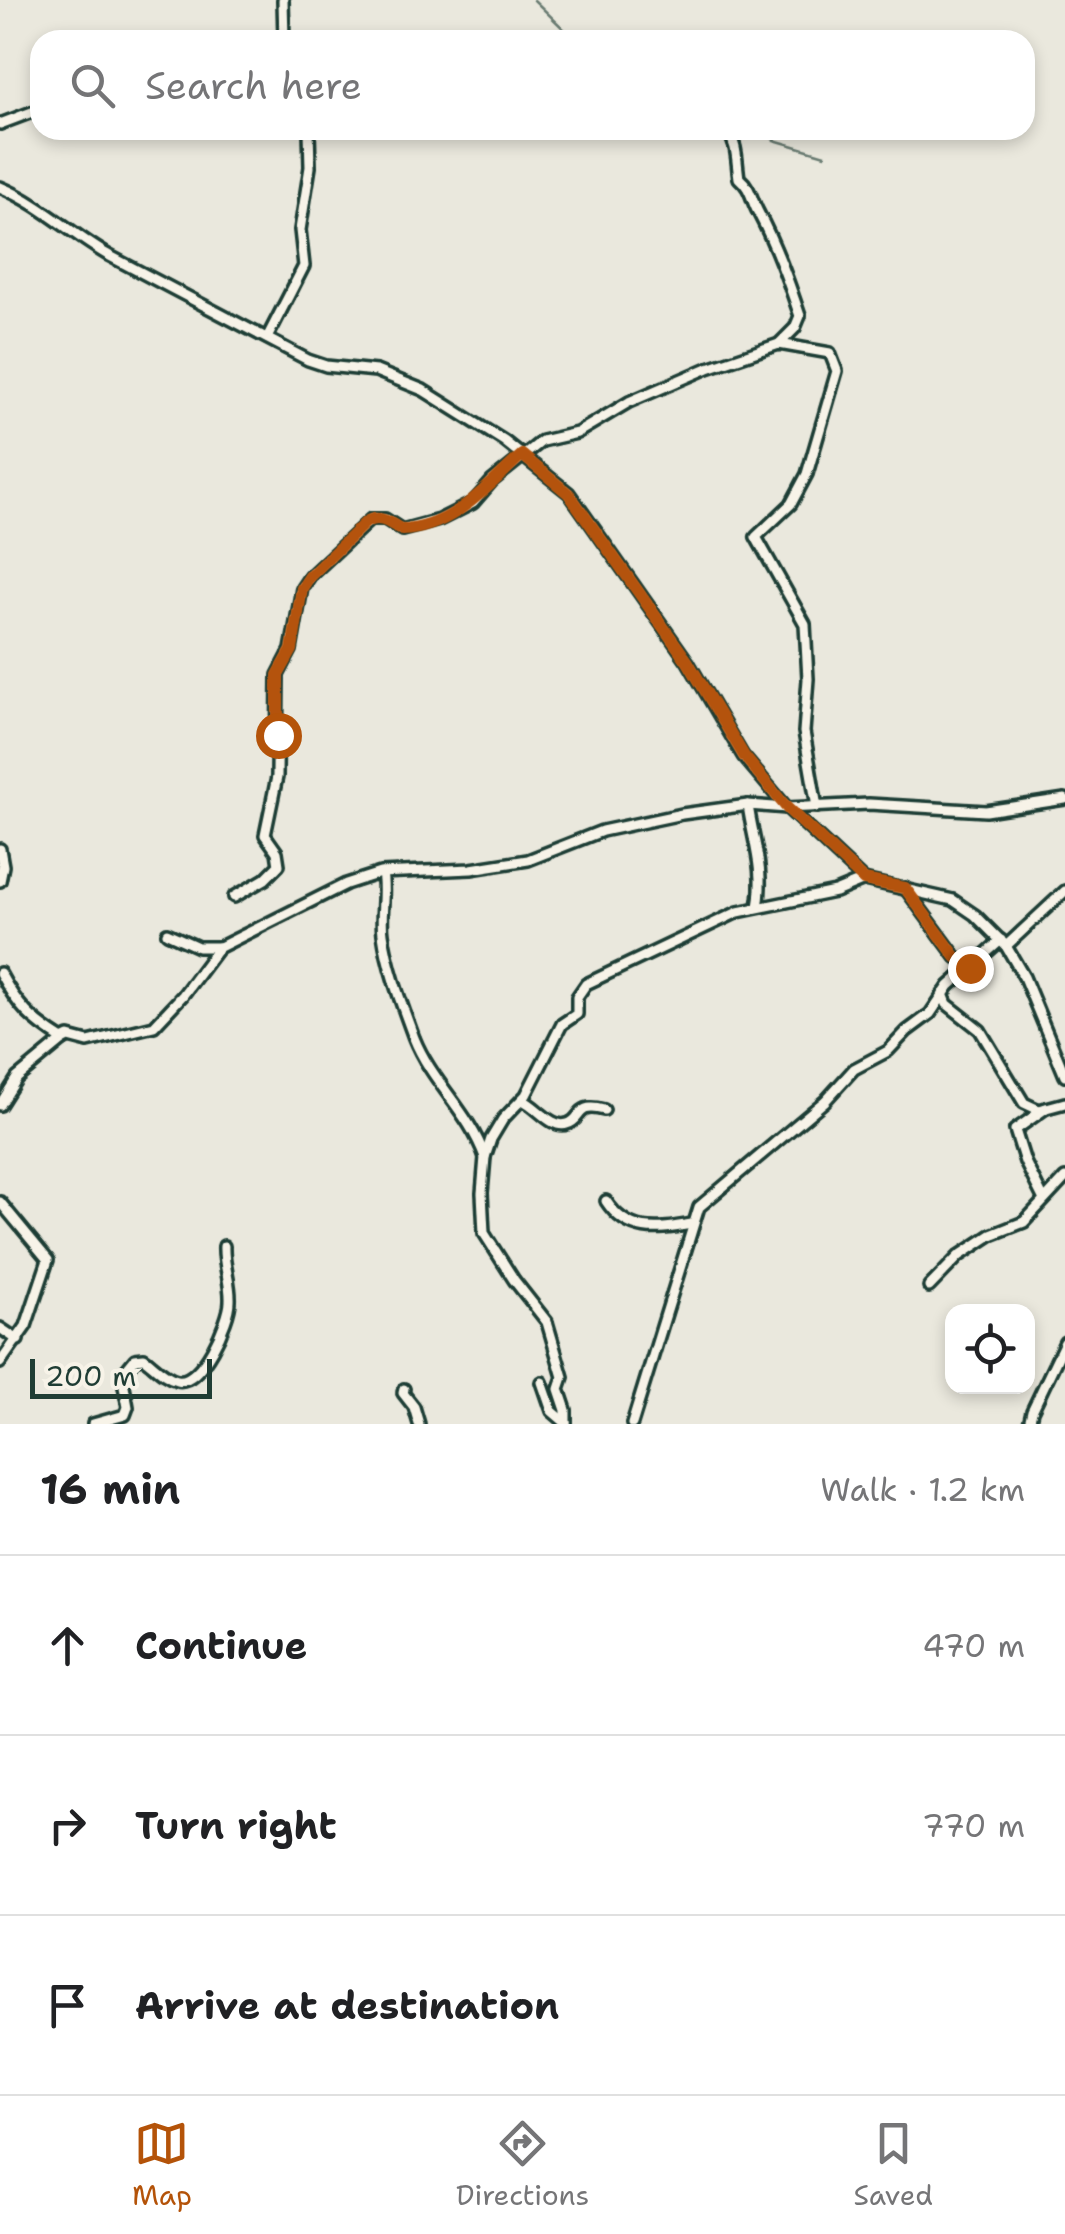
<!DOCTYPE html>
<meta charset="utf-8">
<style>
:root{--surface:#fff;--page:#f2f2f2;--text:#202124;--muted:#757577;--line:#e0e0e0;--accent:#b45309}
body{margin:0;font-family:"Shantell Sans",sans-serif;background:var(--page);color:var(--text)}
.controls{position:absolute;right:30px;bottom:30px;display:grid;overflow:hidden;border-radius:20px;box-shadow:0 5px 15px #0003}
.controls button{width:90px;height:90px;display:grid;place-items:center;padding:0;border:0;border-bottom:2px solid var(--line);background:var(--surface);color:var(--text);font:50px sans-serif}
.scale{position:absolute;left:30px;bottom:25px;width:182px;box-sizing:border-box;padding-left:10px;border:5px solid #1f3d34;border-top:0;font-size:28px;line-height:35px;white-space:nowrap;color:#1f3d34;-webkit-text-stroke:8px #f7f3e8;paint-order:stroke}
.stop{position:absolute;width:30px;height:30px;margin:-22px;border:8px solid #b45309;border-radius:50%;background:#fff}
.stop.end{background:#b45309;border-color:#fff;box-shadow:0 2px 10px #0008}
.list{margin:0;padding:0;list-style:none}
h2{display:flex;justify-content:space-between;align-items:center;height:130px;margin:0;padding:0 40px;font-size:42px}
h2 small{font-size:32px;font-weight:400;color:var(--muted)}
.list li{display:grid;grid-template-columns:65px 1fr auto;gap:30px;align-items:center;box-sizing:border-box;height:180px;padding:0 40px;border-top:2px solid var(--line)}
.list b{display:block;font-size:38px;white-space:nowrap}
.list em{font-size:32px;font-style:normal;color:var(--muted)}
.icon{flex:none;width:55px;height:55px;fill:none;stroke:currentColor;stroke-width:2;stroke-linecap:round;stroke-linejoin:round}
.map{position:relative;flex:none;width:1065px;height:1424px;overflow:hidden}
.search{position:absolute;background:var(--surface);box-shadow:0 5px 15px #0003;left:30px;right:30px;top:30px;height:110px;display:flex;align-items:center;gap:25px;box-sizing:border-box;padding:0 35px;border-radius:30px;color:var(--muted);font-size:38px}
.sheet{height:670px;background:var(--surface)}
nav{display:flex;justify-content:space-around;align-items:center;box-sizing:border-box;height:140px;border-top:2px solid var(--line);background:var(--surface);font-size:28px;color:var(--muted)}
nav a{display:grid;justify-items:center;gap:5px}
nav .on{color:var(--accent)}
.map>svg:first-child{display:block}
.lines{fill:none;stroke-linecap:round;stroke-linejoin:round}
.stream{stroke:#6a7c72;stroke-width:2.5}
.minor-casing{stroke:#1f3d34;stroke-width:16}
.minor{stroke:#f7f3e8;stroke-width:9}
.route{stroke:#b45309;stroke-width:12}
</style>
<div class="map">
<svg width="1065" height="1424" viewBox="0 0 1065 1424">
<rect width="100%" height="100%" fill="#eae8dd"/>
<filter id="ink" filterUnits="userSpaceOnUse"><feTurbulence type="fractalNoise" baseFrequency=".01" numOctaves="2"/><feDisplacementMap in="SourceGraphic" scale="20" xChannelSelector="R" yChannelSelector="G"/><feConvolveMatrix kernelMatrix="1 2 1 2 8 2 1 2 1" color-interpolation-filters="sRGB"/></filter>
<g filter="url(#ink)">
<g class="lines">
<g class="stream">
<polyline points="534,0 575,40"/>
<polyline points="763,130 774,140 825,155"/>
</g>
<defs>
<g id="minor">
<polyline points="283,0 284,40"/>
<polyline points="0,124 40,109"/>
<path d="M 0,187 C 41,204 70,233 108,255 L 308,360 L 326,366 L 376,371 L 423,390 L 504,441 L 569,493 L 688,662 L 743,756 L 787,808 L 864,880 L 953,900 L 975,915 L 1006,946 L 1024,977 L 1065,1076"/>
<polyline points="267,338 304,266 300,230 310,167 309,130"/>
<polyline points="779,344 830,353 837,371 807,474 791,504 756,537 805,624 808,679 804,732 817,807"/>
<path d="M 748,805 C 753,841 765,870 758,907"/>
<polyline points="0,849 3,866 0,881"/>
<path d="M 382,873 C 386,894 380,914 383,934 C 388,970 402,1005 414,1038 C 431,1081 469,1112 485,1157"/>
<polyline points="905,888 956,957 970,968"/>
<path d="M 234,897 L 265,879 L 279,865 L 277,852 L 265,835 L 277,777 L 278,675 L 291,650 L 302,588 L 310,576 L 371,519 L 385,519 L 402,530 L 439,520 L 473,503 L 492,481 L 542,441 L 577,433 L 629,402 L 708,368 L 779,344 L 795,328 L 800,316 C 788,280 776,246 758,212 C 751,199 751,188 739,178 C 736,159 738,146 727,130"/>
<polyline points="167,933 198,947 220,947 346,884 380,873 471,869 528,860 602,831 682,814 748,805 787,808 869,804 986,811 1065,799"/>
<polyline points="1006,946 1065,891"/>
<path d="M 0,973 C 18,1007 31,1020 63,1040 L 69,1037 L 88,1042 L 154,1026 L 183,995 L 219,947"/>
<polyline points="943,994 947,1004 980,1030 1024,1103 1039,1110 1065,1103"/>
<path d="M 522,1100 C 536,1105 551,1129 567,1124 C 583,1120 575,1102 604,1110"/>
<polyline points="0,1105 17,1078 63,1040"/>
<polyline points="1043,1198 1025,1162 1015,1130 1046,1108"/>
<path d="M 606,1201 C 628,1235 657,1230 692,1224"/>
<polyline points="0,1202 48,1260 26,1326 0,1363"/>
<polyline points="929,1287 959,1256 991,1235 1024,1222 1065,1178"/>
<polyline points="0,1328 18,1340"/>
<polyline points="542,1382 552,1411 566,1423"/>
<polyline points="404,1389 403,1393 414,1407 419,1424"/>
<path d="M 93,1424 L 125,1415 L 128,1407 L 122,1375 L 135,1359 L 144,1358 C 154,1365 164,1377 177,1380 C 201,1386 230,1320 230,1301 C 231,1282 223,1265 224,1246"/>
<polyline points="566,1424 566,1410 559,1389 563,1377 547,1322 514,1280 484,1233 482,1193 485,1157 491,1139 503,1119 526,1095 562,1024 577,1014 577,997 586,984 738,912 835,892 864,880"/>
<polyline points="632,1424 699,1207 825,1101 854,1069 888,1051 907,1031 930,1014 949,986 1001,940"/>
<polyline points="1029,1424 1032,1411 1065,1342"/>
</g>
</defs>
<use href="#minor" class="minor-casing"/>
<use href="#minor" class="minor"/>
</g>
</g>
<g class="lines" filter="url(#ink)">
<path class="route" d="M 278,735 L 278,675 L 292,650 L 302,588 L 310,576 L 366,522 C 380,514 390,523 402,530 C 453,528 487,486 522,455 L 569,494 L 688,662 L 744,756 L 787,808 L 864,880 L 905,888 L 956,957 L 970,968"/>
</g>
</svg>
<div class="controls">
<button><svg class="icon" aria-label="locate" viewBox="0 0 24 24"><circle cx="12" cy="12" r="6"/><path d="M12 2v4M12 18v4M2 12h4M18 12h4"/></svg></button>
</div>
<div class="scale">200 m</div>
<div class="stop" style="left:278px;top:735px"></div>
<div class="stop end" style="left:970px;top:968px"></div>
<div class="search"><svg class="icon" aria-label="search" viewBox="0 0 24 24"><circle cx="10" cy="10" r="6"/><path d="M15 15l6 6"/></svg>Search here</div>
</div>
<section class="sheet">
<h2>16 min<small>Walk · 1.2 km</small></h2>
<ul class="list">
<li><svg class="icon" aria-label="ahead" viewBox="0 0 24 24"><path d="M12 20V5M6 11l6-6 6 6"/></svg><div><b>Continue</b></div><em>470 m</em></li>
<li><svg class="icon" aria-label="right" viewBox="0 0 24 24"><path d="M7 20v-9h11M14 6l5 5-5 5"/></svg><div><b>Turn right</b></div><em>770 m</em></li>
<li><svg class="icon" aria-label="arrive" viewBox="0 0 24 24"><path d="M6 21V4h12l-3 4 3 4H6"/></svg><div><b>Arrive at destination</b></div></li>
</ul>
</section>
<nav>
<a class="on"><svg class="icon" aria-label="map" viewBox="0 0 24 24"><path d="M3 6l6-2 6 2 6-2v14l-6 2-6-2-6 2zM9 4v14M15 6v14"/></svg>Map</a>
<a><svg class="icon" aria-label="directions" viewBox="0 0 24 24"><path d="M12 3l9 9-9 9-9-9zM9 14v-3h6M13 9l2 2-2 2"/></svg>Directions</a>
<a><svg class="icon" aria-label="saved" viewBox="0 0 24 24"><path d="M7 4h10v16l-5-4-5 4z"/></svg>Saved</a>
</nav>
